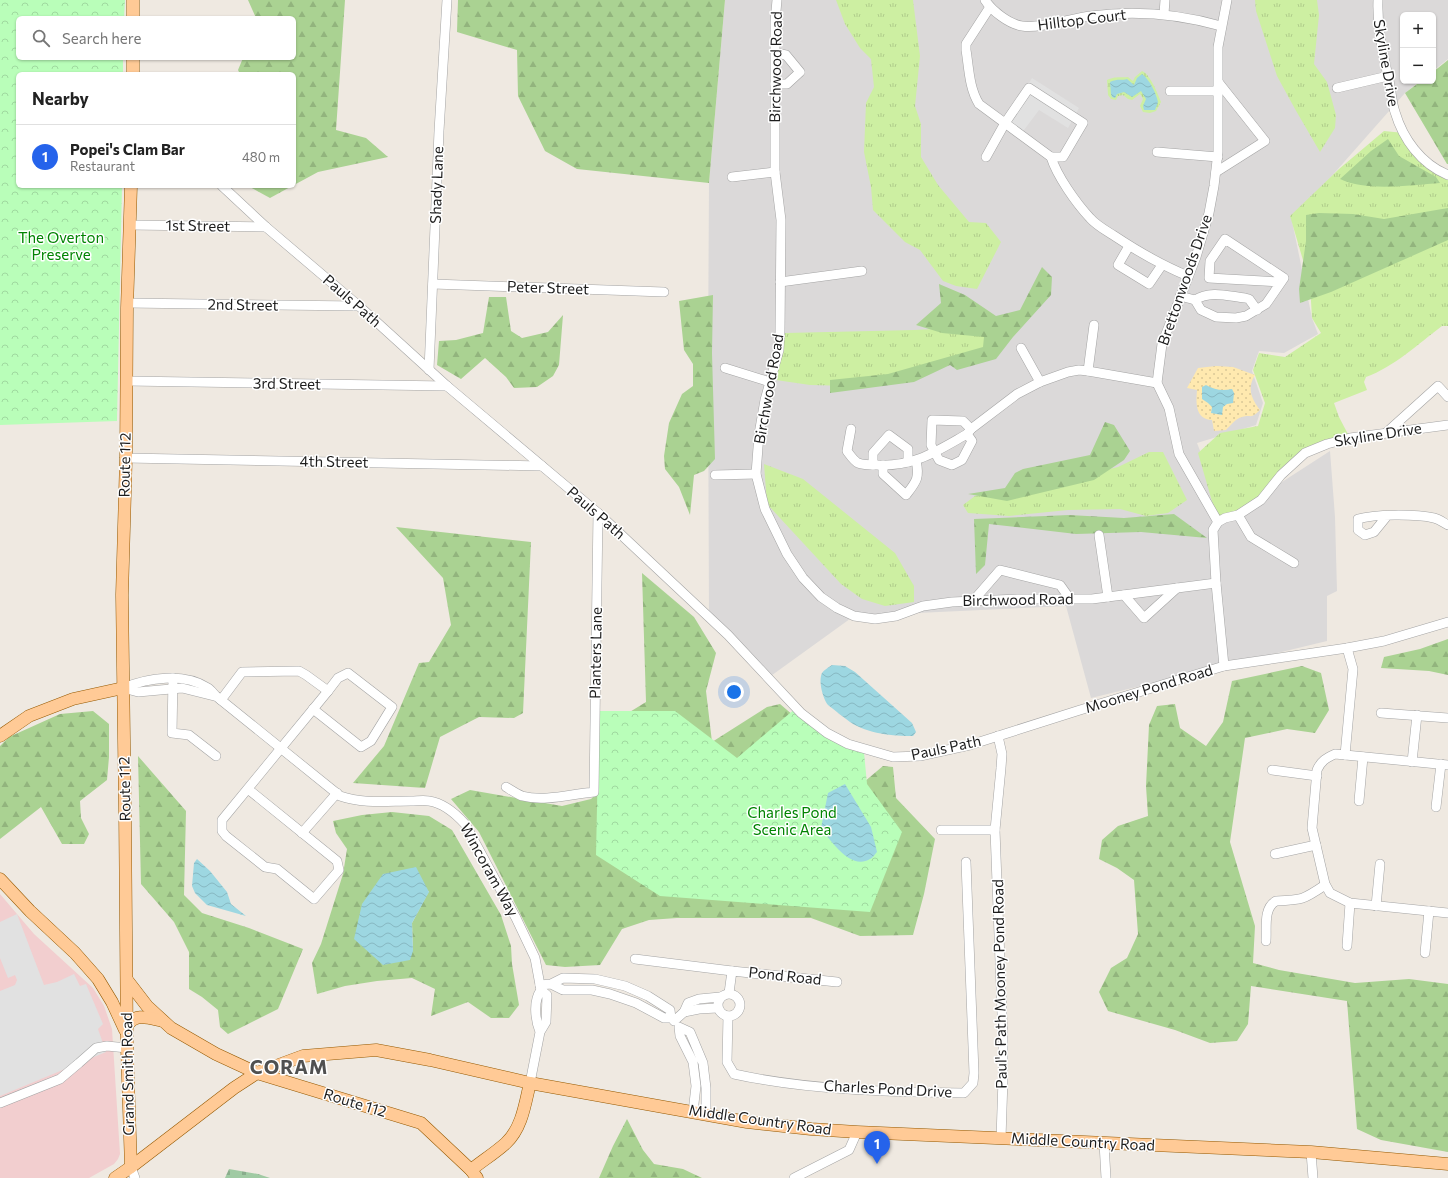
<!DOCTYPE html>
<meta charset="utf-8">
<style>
:root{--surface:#fff;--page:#f6f6f6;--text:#222;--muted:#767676;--line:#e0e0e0;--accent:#2563eb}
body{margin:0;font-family:Commissioner,sans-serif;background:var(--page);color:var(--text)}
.controls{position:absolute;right:12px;top:12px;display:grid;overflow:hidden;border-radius:6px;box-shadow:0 1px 3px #0004}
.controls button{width:36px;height:36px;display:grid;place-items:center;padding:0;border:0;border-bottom:1px solid var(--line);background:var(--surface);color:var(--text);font:20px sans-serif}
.you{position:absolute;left:734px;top:692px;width:14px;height:14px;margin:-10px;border:3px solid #fff;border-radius:50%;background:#1a73e8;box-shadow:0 0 0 6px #1a73e833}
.badge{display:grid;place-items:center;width:26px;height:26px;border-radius:50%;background:var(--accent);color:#fff;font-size:13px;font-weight:700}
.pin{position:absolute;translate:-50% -33px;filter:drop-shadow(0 1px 2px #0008)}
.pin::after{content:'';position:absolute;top:21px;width:14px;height:12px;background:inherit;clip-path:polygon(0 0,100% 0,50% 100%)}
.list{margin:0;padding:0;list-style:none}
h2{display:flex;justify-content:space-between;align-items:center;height:52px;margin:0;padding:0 16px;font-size:17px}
h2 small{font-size:13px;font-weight:400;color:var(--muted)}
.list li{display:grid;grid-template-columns:26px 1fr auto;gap:12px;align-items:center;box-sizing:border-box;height:64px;padding:0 16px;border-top:1px solid var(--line)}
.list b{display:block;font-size:15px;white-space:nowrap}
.list p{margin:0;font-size:13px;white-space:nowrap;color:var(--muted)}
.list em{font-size:13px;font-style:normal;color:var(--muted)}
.icon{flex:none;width:22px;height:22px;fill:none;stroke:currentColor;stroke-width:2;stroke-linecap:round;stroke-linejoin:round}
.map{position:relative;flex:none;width:1448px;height:1178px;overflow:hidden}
.search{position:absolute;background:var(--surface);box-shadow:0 1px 3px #0004;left:16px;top:16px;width:280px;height:44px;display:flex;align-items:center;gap:10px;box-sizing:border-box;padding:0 14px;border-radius:6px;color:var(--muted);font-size:15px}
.panel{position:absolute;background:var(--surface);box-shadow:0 1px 3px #0004;left:16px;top:72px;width:280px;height:116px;border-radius:6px}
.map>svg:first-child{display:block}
.residential{fill:#dbd9d9}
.commercial{fill:#f2cecf}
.grass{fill:url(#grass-tufts)}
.forest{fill:url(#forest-firs);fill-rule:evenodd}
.sand{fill:url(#sand-dots)}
.cemetery{fill:url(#cemetery-stones)}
.park{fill:url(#park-crowns)}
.parking{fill:#e1e1e1}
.water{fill:url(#water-waves)}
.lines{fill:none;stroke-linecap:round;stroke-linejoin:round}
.minor-casing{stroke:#a4a4a4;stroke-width:10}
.major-casing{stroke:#955900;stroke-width:13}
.minor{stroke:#fff;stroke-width:9}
.major{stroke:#ffca96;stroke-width:12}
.labels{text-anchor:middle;stroke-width:3;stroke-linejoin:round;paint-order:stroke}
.street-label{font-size:15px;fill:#1d1d1d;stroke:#fff}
.park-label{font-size:15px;fill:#018402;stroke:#fff}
.district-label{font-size:19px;font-weight:bold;letter-spacing:1px;fill:#505050;stroke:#fff}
</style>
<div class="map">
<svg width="1448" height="1178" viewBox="0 0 1448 1178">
<defs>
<pattern id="grass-tufts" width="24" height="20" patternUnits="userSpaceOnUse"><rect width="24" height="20" fill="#cdefa2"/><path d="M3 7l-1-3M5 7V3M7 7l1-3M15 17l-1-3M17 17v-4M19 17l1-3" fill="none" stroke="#b0cc8b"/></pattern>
<pattern id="forest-firs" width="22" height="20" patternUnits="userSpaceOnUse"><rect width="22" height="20" fill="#aad292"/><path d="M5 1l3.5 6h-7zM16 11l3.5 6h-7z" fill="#92b47d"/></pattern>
<pattern id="sand-dots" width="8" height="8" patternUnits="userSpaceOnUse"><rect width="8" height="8" fill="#ffe9af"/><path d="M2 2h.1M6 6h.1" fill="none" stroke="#dac796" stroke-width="1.8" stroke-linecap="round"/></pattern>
<pattern id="cemetery-stones" width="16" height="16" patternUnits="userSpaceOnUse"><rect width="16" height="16" fill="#a0caa3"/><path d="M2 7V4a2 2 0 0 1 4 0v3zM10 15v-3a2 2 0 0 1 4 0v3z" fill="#89ad8c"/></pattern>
<pattern id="park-crowns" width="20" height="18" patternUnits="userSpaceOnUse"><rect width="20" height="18" fill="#b9feb9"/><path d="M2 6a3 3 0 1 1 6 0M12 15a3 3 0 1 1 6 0" fill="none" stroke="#9fd99f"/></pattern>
<pattern id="water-waves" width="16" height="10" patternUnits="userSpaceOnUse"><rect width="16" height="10" fill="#9dd7e1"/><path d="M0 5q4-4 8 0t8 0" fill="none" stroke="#87b8c1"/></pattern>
</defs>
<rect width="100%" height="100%" fill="#efe9e1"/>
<polygon class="residential" points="725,0 1448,0 1448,59 1433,71 1433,15 1403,15 1403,81 1420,81 1405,93 1292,221 1312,318 1318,334 1284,353 1259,351 1252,371 1263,403 1256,425 1197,443 1226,518 1330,451 1335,517 1337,591 1327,596 1327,641 1091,698 1066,606 854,616 768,678 709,618 708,358 709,183"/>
<polygon class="commercial" points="0,894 34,934 93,988 104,1006 112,1029 120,1154 118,1159 114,1164 89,1178 0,1178"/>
<g class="grass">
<polygon points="836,0 913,0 920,56 915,106 921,124 921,157 938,185 969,222 986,223 1001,242 977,289 956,286 943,281 920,250 905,242 873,210 871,187 864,152 866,103 874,87 871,59 860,48 845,24"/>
<polygon points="1255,0 1317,0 1319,15 1314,64 1327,82 1336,115 1335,128 1320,152 1295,109 1277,76 1256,11"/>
<path d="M 1142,71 C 1150,74 1158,94 1161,102 L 1156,111 L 1150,113 L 1143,112 L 1140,106 L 1143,99 L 1140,94 L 1132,100 L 1128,99 L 1123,95 L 1118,96 L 1116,100 L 1111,99 L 1108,95 L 1107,80 C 1116,76 1119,78 1128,77 L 1133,81 L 1135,77 Z"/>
<path d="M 1384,131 L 1404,133 L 1413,149 L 1448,175 L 1448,326 L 1442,326 C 1418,344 1394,367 1366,377 L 1364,382 L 1367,390 L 1334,403 L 1339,417 L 1350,438 L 1305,453 L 1261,500 L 1218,522 L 1198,453 L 1220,433 L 1258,426 L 1265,403 L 1253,370 L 1259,353 L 1285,357 L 1321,333 L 1312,318 L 1310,284 L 1290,216 L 1339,169 Z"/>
<polygon points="976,327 991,330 992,348 851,386 810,385 776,380 785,333 914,330"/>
<polygon points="1149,452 1163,452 1187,500 1168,513 1146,516 1120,509 1068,510 1009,516 968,513 963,505 975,496 1024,490 1118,467"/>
<polygon points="764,464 803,479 895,553 914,586 914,602 885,606 862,599 841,584 767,504"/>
</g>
<g class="forest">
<polygon points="248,0 345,0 336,130 366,138 388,157 318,172 294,185 294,74 240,74 238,70 243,58 294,58 294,18 256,18"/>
<polygon points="458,0 725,0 709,183 577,169 545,151 518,96 517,50 457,32"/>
<polygon points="1448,60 1448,164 1447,164 1405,93 1421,81 1433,81 1433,72"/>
<path d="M 1388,139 L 1399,156 L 1436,177 L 1440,183 C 1411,185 1367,192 1340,179 L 1371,151 Z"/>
<polygon points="248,186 292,186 270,198"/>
<polygon points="1448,208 1448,240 1331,292 1300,303 1299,289 1306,241 1306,215 1319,213 1353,214 1384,219"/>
<polygon points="1042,267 1052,277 1051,295 1013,337 996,359 957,370 950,365 914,382 830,393 830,380 888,374 983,347 984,337 942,333 916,325 941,303 939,284 965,295 996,316 1020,310"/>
<polygon points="713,295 712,353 715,459 704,471 694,475 690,515 679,487 665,469 664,456 669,423 682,394 693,386 693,364 684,350 679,301"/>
<polygon points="489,297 506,297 511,331 522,338 548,332 563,315 559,365 553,376 537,387 514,388 506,377 485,358 461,379 437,365 439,341 456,340 483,333"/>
<polygon points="1105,422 1114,425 1130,451 1124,460 1094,480 1007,501 968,494 1005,488 1015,473 1023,469 1090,455"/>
<polygon points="1174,514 1207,538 1141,532 1076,534 989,524 985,565 976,574 974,519 1069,515 1124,518"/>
<polygon points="396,527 531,542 523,713 514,718 479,717 440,737 425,788 353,783 384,746 419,663 429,662 451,625 443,578"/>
<polygon points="642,573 694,617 716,653 706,691 712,742 767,707 780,704 821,739 864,782 883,766 893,767 896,798 935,839 924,894 913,935 860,936 811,918 677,918 649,920 622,929 600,965 565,967 546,965 479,832 451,799 470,790 562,806 591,799 598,792 615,721 646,702"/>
<polygon points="1448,639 1448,675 1429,671 1381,668 1384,657 1420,649"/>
<polygon points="1302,666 1321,673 1329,710 1315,733 1287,729 1245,738 1230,842 1255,926 1253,963 1279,970 1355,983 1409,979 1448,984 1448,1152 1381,1140 1357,1129 1347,1001 1251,986 1248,1024 1237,1041 1210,1043 1175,1030 1108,1011 1099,992 1111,968 1127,958 1138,934 1134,880 1117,868 1099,859 1102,840 1118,826 1148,816 1146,786 1149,725 1157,706 1175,704 1180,728 1206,746 1223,722 1232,681"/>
<polygon points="93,711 109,724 109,757 107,780 80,801 81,818 89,834 84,844 62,844 41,807 0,839 0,746 9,737 60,714"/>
<polygon points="138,756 186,811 184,895 202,913 249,928 303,949 278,1009 228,1034 220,1027 218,1010 202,997 189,989 189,952 174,922 141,884"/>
<path d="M 392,812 L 429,816 L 452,830 L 501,915 L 511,946 L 512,964 L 519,1005 L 509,1018 L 491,1018 L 468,1002 L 431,1016 L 435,989 L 412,978 L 377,981 L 345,986 L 317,994 L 312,963 L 321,944 L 343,874 L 347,849 L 336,833 L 333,821 L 362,815 ZM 429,891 L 412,923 L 413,951 L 362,904 Z"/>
<polygon points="627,1119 643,1150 654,1164 683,1169 702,1178 599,1178 613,1146"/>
</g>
<path class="sand" d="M 1216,366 L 1233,367 L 1255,375 C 1247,388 1251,398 1260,410 C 1250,420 1252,414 1242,417 C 1236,418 1230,426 1226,430 L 1214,431 L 1212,420 C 1195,419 1196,403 1197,390 L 1187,388 L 1198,368 Z"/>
<polygon class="cemetery" points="229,1169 258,1174 270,1178 225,1178"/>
<g class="park">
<polygon points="0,0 125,0 124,18 18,18 18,58 123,58 123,74 18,74 18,186 122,186 117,421 0,425"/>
<polygon points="796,708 864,752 867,784 902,832 870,912 660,896 596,855 599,711 675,711 737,758"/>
</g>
<g class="parking">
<polygon points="1032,78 1079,108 1068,128 1039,110 1021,134 1005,123"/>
<polygon points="17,914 44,985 57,982 74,974 80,986 86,984 103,1024 98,1029 106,1052 0,1096 0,991 15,985 17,980 15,975 8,978 0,958 0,922"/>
</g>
<g class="water">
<path d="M 1142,74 C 1150,80 1156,93 1158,102 L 1155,110 L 1144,110 L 1143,106 L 1146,99 L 1141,91 L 1132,97 L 1124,92 L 1117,94 L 1115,98 L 1112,97 L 1111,94 L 1110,82 C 1119,78 1119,81 1127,79 L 1134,85 L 1137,78 Z"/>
<path d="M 1206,385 C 1215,390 1222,391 1232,389 L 1234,393 L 1233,403 L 1227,404 L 1223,407 L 1222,415 L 1211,413 L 1212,407 L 1208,403 L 1202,399 L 1202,387 Z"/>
<path d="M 832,665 L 845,666 L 855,672 L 912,723 L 916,732 L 913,736 C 893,736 868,734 850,722 C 843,717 836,711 828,705 C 823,699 818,681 822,673 C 824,670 829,667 832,665 Z"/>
<path d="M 845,784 L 871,827 L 877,852 C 875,854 873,858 870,859 C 851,871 831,841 821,828 L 828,793 Z"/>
<polygon points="197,859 210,871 227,892 231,904 246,916 207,905 195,893 192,886 194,863"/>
<polygon points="416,867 429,892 412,923 413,951 410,960 383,965 354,939 362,904 383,874"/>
</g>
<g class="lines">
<defs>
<g id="minor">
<polyline points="777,0 775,22 775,172 781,220 780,331 779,350 765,400 759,434 756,474 765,509 787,554 803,578 821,597 837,608 854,616 875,619 896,616 923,606 952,602 1018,599 1092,599 1216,583"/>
<path d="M 985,0 C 992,11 1009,24 1022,26 C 1040,29 1072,18 1091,16 C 1135,10 1179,14 1221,26"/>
<path d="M 1378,0 C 1377,26 1382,50 1388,76 C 1391,87 1391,100 1395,112 C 1403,139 1421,164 1448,175"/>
<path d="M 990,7 L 966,44 L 966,50 C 969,68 969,88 979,104 L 1051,157 C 1057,176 1076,203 1090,218 C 1096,225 1105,230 1113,235 C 1137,251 1161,265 1188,276"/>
<polyline points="1164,14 1165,0"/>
<polyline points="775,84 787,84 800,72 786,55 776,53"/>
<polyline points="1337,88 1388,76"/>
<polyline points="1170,91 1219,91"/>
<polyline points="1157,152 1218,157"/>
<polyline points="986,157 1005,123 1029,88 1083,123 1063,157 1051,157"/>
<polyline points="1216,172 1265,141 1219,83"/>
<polyline points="732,177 775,172"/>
<polyline points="222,186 266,227 359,306 447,386 598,513 728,635 801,713 827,733 848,744 893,757 920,756 970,745 1080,710 1224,666 1347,648 1384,641 1448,622"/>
<polyline points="130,225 266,227"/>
<polyline points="1129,246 1118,265 1149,284 1162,265"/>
<polyline points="780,282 862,271"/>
<polyline points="433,284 664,292"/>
<path d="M 1180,296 L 1195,300 C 1210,290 1228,296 1245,298 L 1249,299 L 1257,310"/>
<polyline points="1195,300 1201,310 1216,317 1236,318 1246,316 1266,304 1284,278 1225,239 1210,261 1209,278 1281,282"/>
<polyline points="127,303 359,306"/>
<polyline points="1021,348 1040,382"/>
<polyline points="725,368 770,382"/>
<polyline points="429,370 439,131 447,0"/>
<polyline points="1088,371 1094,325"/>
<polyline points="127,381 447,386"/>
<path d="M 851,429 L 847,451 C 850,455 854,461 858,463 C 863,465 872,465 877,465 C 914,467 937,451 967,434 L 971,429 L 1017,394 L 1040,382 L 1068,372 L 1079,370 L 1088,371 L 1157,383"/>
<polyline points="1387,432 1438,386 1448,397"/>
<polyline points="967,434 972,441 962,460 952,465 939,460 931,445 932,420 963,421 971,429"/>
<polyline points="126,458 542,466"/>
<polyline points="873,465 873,453 889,435 908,449 908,462"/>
<path d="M 883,465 L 883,474 L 906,495 C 916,482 920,478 916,461"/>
<polyline points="715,475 756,474"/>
<polyline points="1238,515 1251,537 1294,563"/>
<path d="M 1387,516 L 1374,532 L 1365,535 L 1358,530 L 1358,519 C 1374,514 1416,514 1434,518 C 1439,519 1444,523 1448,525"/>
<polyline points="1218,522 1179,454 1169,408 1157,383 1162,344 1196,257 1209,213 1214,186 1218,152 1218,47 1227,0"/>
<polyline points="1099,535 1108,597"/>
<polyline points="1124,595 1144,618 1177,588"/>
<polyline points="973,601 1000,570 1060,585 1070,599"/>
<polyline points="1224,666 1216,583 1213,530 1218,522 1225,518 1238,515 1261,500 1281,475 1305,453 1327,444 1350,438 1448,425"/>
<polyline points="173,678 172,733 189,735 216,756"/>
<path d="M 123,688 C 148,678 183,672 208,688 C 211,690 214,694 216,696 L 340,796 C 363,804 387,801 411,801 C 417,801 424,800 429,801 C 443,803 456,814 465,824 L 516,918 L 535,958 L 540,985"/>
<polyline points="123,688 138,692 182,688 214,696"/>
<polyline points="221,700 242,672 299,671 306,675 328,691 222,820 222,831 226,836 265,867 277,869 314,899 339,870 337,861 248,789"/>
<polyline points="313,709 361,747 371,741 392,707 348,673 338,678 328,691"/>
<polyline points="1381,713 1448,718"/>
<polyline points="998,736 1002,754 1001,768 995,830 1003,1040 1003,1079 1001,1138"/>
<polyline points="1345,755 1353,669 1347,648"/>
<polyline points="1412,762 1417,715"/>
<path d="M 1448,765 L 1335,754 C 1326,758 1321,761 1317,770 L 1312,828 L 1325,884 L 1330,893 L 1350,903 L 1448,913"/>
<polyline points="1272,770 1317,776"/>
<path d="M 506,787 C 511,790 517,794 522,796 C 545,802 571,794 594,792 L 598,513"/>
<polyline points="1359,801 1363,757"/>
<polyline points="1436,807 1441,764"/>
<polyline points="941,830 995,830"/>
<polyline points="302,833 337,793"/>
<polyline points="1275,854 1316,845"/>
<polyline points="1376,906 1380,864"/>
<path d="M 1266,941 C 1267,928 1263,908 1276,901 C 1302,900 1303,900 1325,885"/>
<polyline points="1347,946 1350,903"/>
<polyline points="1425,953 1429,911"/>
<polyline points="635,959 732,971"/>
<polyline points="541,990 540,985 551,984 563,978 595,979 625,986 648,996 670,1010 671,1018 664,1018 636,1003 610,994 592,990 563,990 551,984"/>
<polyline points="729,993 732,971 837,982"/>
<circle cx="729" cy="1005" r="11"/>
<polyline points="684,1012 699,1009 717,1008"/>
<path d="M 728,1016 L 727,1062 L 734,1074 C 806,1090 889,1092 964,1093 L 973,1083 L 974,1073 L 966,862"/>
<polyline points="674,1021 684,1012 688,1003 699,999 720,997"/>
<path d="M 530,1083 L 540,1032 L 546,1022 L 547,995 L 541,990 C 533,1001 535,1019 540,1032"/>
<polyline points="0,1103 60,1079 79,1063 96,1048 107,1046 127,1048"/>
<polyline points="693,1112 696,1086 693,1062 680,1036 679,1027 690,1032 703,1063 706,1088 706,1114"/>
<polyline points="1104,1143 1106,1178"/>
<polyline points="1311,1152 1313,1178"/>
<polyline points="131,1167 135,1178"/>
<polyline points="794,1178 849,1150 857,1132"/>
</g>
<g id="major">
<polyline points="133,18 133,0"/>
<polyline points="133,74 133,58"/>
<polyline points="131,186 127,308 126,458 122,595 125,811 127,1048 131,1167"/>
<polyline points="0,736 29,716 73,699 123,688"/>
<polyline points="0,879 30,911 75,953 98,979 112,1002 125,1030"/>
<polyline points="127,980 147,1006 171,1028 216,1054 257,1073 421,1123 471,1170 477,1178"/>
<path d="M 127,1026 C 135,1012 149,1018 163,1021"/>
<path d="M 471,1170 C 482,1161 495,1153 506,1143 C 522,1128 525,1104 530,1083"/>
<polyline points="115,1178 131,1167 234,1088 257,1073 303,1056 376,1050 430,1060 530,1083 747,1122 811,1129 857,1132 1311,1152 1448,1164"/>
</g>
</defs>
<use href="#minor" class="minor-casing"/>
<use href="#major" class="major-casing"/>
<use href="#minor" class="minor"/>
<use href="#major" class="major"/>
</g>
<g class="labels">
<g class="street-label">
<text transform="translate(1082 20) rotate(-7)" y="5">Hilltop Court</text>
<text transform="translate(1386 63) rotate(80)" y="5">Skyline Drive</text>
<text transform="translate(776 67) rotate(-89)" y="5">Birchwood Road</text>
<text transform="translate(437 185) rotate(-88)" y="5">Shady Lane</text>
<text transform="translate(198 226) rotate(1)" y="5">1st Street</text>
<text transform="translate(1185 280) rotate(-71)" y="5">Brettonwoods Drive</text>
<text transform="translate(548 288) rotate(2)" y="5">Peter Street</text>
<text transform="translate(352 301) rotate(41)" y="5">Pauls Path</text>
<text transform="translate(243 305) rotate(1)" y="5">2nd Street</text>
<text transform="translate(287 384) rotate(1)" y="5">3rd Street</text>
<text transform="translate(769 389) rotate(-80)" y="5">Birchwood Road</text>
<text transform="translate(1378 435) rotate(-9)" y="5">Skyline Drive</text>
<text transform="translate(334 462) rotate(1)" y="5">4th Street</text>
<text transform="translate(125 465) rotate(-89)" y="5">Route 112</text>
<text transform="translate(596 513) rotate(41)" y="5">Pauls Path</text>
<text transform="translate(1018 600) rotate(-1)" y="5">Birchwood Road</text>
<text transform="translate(596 653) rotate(-89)" y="5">Planters Lane</text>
<text transform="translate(1149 689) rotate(-17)" y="5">Mooney Pond Road</text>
<text transform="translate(946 748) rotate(-12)" y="5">Pauls Path</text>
<text transform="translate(125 789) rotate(-91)" y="5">Route 112</text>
<text transform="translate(489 870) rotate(61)" y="5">Wincoram Way</text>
<text transform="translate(785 976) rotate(6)" y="5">Pond Road</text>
<text transform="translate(1000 984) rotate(-91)" y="5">Paul's Path Mooney Pond Road</text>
<text transform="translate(128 1074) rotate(-91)" y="5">Grand Smith Road</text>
<text transform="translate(888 1089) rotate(3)" y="5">Charles Pond Drive</text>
<text transform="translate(355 1103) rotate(17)" y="5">Route 112</text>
<text transform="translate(760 1120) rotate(8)" y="5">Middle Country Road</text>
<text transform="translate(1083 1142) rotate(3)" y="5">Middle Country Road</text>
</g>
<g class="park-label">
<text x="61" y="243">The Overton<tspan x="61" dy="17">Preserve</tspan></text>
<text x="792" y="818">Charles Pond<tspan x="792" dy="17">Scenic Area</tspan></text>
</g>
<g class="district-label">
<text x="289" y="1074">CORAM</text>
</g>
</g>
</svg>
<div class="controls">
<button>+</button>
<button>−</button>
</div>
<div class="you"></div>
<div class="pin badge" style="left:877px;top:1164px">1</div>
<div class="search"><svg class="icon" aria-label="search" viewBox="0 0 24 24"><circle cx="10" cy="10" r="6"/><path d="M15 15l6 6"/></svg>Search here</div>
<section class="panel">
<h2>Nearby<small></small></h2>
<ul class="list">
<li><span class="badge">1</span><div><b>Popei's Clam Bar</b><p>Restaurant</p></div><em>480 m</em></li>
</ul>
</section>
</div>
